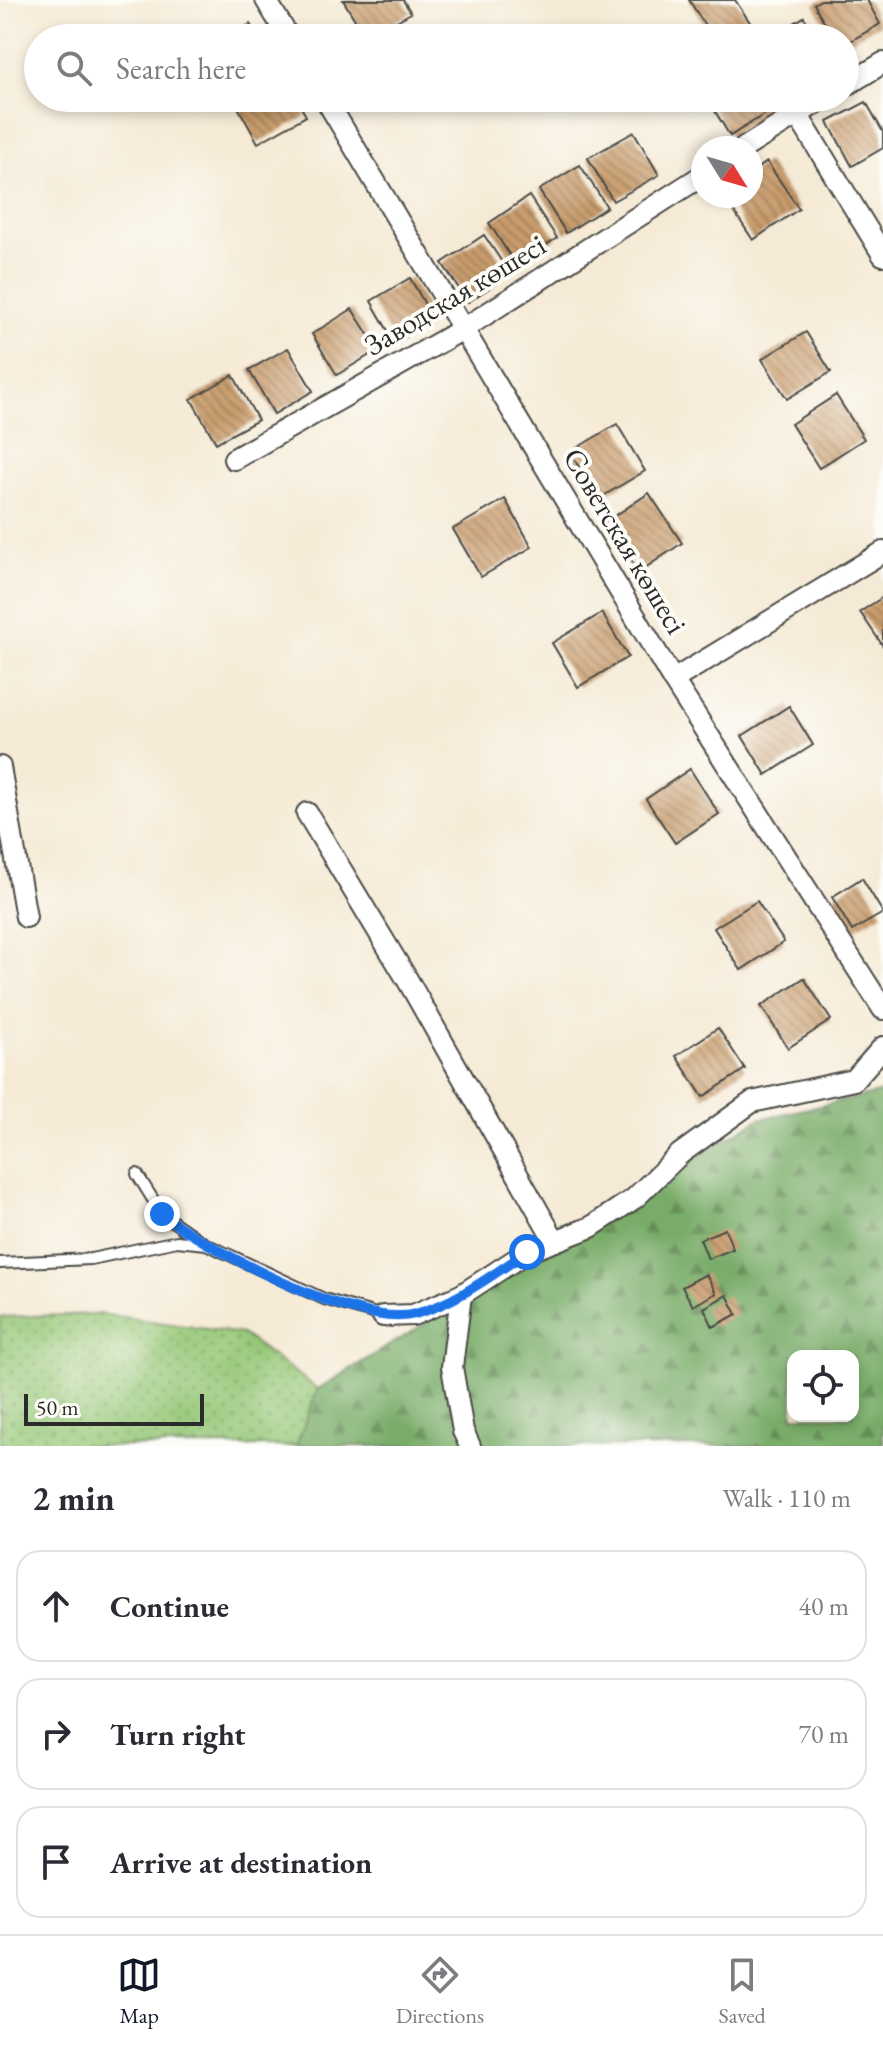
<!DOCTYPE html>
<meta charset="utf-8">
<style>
:root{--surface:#fff;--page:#f7f7f7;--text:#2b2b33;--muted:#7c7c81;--line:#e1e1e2;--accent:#111827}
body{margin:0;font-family:"EB Garamond",serif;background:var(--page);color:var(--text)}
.controls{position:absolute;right:24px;bottom:24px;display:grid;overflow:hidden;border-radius:16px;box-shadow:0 4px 12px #0003}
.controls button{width:72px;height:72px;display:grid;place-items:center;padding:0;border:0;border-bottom:2px solid var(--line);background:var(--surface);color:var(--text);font:40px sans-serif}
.compass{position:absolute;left:691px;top:136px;width:72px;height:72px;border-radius:50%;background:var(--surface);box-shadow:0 4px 12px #0003;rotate:127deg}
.scale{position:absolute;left:24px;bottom:20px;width:180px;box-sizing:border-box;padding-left:8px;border:4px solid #2b2b2b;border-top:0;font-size:22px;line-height:28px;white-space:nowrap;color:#2b2b2b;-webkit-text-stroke:6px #fdfcf7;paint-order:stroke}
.stop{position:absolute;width:24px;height:24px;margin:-18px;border:6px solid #1a73e8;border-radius:50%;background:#fff}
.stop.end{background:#1a73e8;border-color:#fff;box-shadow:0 2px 8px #0008}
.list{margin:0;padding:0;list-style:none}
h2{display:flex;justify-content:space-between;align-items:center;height:104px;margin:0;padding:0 32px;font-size:34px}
h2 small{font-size:26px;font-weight:400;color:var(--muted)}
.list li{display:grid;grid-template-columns:52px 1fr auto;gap:24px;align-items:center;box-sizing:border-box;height:112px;margin:0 16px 16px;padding:0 16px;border:2px solid var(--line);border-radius:24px}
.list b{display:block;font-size:30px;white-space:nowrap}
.list em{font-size:26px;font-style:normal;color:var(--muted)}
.icon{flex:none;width:44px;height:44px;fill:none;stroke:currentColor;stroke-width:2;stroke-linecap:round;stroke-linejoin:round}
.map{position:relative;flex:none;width:883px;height:1446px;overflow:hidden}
.search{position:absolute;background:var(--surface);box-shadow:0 4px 12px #0003;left:24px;right:24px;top:24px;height:88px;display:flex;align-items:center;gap:20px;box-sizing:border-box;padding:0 28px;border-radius:44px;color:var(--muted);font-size:30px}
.sheet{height:488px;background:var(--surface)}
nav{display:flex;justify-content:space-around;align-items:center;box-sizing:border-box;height:112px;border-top:2px solid var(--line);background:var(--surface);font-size:22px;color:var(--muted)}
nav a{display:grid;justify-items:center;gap:4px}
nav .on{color:var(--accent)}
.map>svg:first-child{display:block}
.grass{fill:url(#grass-dots);stroke:#607950;stroke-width:2}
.forest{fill:url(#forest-firs);stroke:#526c49;stroke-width:2;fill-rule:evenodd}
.building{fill:url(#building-back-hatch)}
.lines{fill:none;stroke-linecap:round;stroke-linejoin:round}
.service-casing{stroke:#494844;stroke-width:14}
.minor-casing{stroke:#494844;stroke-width:24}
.service{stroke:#fff;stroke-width:10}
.minor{stroke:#fff;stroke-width:20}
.route{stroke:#1a73e8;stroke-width:10}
.labels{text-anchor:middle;stroke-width:8;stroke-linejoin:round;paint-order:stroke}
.street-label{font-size:30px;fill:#2b2b2b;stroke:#fdfcf7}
</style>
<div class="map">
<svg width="883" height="1446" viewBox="0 0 883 1446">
<defs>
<pattern id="grass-dots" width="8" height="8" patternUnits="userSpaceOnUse" patternTransform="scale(2)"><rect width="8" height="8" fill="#95c776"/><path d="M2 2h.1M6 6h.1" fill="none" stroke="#7aa261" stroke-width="1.8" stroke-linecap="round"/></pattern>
<pattern id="forest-firs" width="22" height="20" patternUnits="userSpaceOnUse" patternTransform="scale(2)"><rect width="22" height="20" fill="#78ac67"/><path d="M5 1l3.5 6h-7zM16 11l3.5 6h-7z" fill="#638c55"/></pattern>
<pattern id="building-back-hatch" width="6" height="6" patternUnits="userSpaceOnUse" patternTransform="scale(2)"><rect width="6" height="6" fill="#c89b6c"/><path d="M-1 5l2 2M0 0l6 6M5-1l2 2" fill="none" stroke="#a37f59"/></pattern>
</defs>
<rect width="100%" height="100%" fill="#fdfcf7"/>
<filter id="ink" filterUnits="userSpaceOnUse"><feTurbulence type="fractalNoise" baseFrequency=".0125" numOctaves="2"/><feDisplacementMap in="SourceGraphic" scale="16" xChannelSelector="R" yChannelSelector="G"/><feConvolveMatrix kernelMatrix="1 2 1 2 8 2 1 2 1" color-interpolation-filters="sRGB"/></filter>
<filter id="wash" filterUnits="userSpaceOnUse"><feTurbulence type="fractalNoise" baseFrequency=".006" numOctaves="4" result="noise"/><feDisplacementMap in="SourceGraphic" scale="32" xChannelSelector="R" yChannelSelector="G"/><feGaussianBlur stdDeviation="1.8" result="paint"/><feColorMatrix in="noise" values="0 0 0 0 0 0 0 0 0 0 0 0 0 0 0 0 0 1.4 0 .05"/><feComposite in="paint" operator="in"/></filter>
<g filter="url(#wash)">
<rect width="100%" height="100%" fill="#f5ead5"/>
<polygon class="grass" points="101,1314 242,1334 318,1389 296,1446 0,1446 0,1317"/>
<path class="forest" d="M 883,1092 L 883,1446 L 296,1446 L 318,1389 L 759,1119 ZM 793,1356 L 853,1356 L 853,1416 L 793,1416 Z"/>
<g id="blocks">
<g class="building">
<polygon points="343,0 403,0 411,13 366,38"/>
<polygon points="689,0 735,0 751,24 730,38 713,38"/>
<polygon points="821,0 867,0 880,24 845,44 845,38 833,38 814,4"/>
<polygon points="804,17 817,38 770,38"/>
<polygon points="250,24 258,38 226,38"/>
<polygon points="242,98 296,98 306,116 258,143 235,102"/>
<polygon points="707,98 759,98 768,112 730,136"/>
<polygon points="866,102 883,132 883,148 852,166 828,122"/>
<polygon points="634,132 659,175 613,201 588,158"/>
<polygon points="767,162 799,209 753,240 724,196 751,196 751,173"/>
<polygon points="580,165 607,207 566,233 539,190"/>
<polygon points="529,196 557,238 516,265 489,223"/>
<polygon points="484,235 510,274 468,302 442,263"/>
<polygon points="410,278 434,320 395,343 371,301"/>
<polygon points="352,309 378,350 337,375 312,334"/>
<polygon points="806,332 831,372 787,399 762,359"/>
<polygon points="288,348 313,391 274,414 249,370"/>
<polygon points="233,375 258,420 216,443 191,399"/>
<polygon points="836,395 864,439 819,468 791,424"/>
<polygon points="617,424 645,471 598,499 570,452"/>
<polygon points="649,493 682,543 639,572 606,522"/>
<polygon points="505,499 532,547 481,577 453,529"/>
<polygon points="883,597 883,646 860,612"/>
<polygon points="602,613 628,657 578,687 552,643"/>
<polygon points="789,706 813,745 766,775 742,736"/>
<polygon points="690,769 719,814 675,843 646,799"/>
<polygon points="862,878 883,913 852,931 832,897"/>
<polygon points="757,901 784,942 741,970 714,928"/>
<polygon points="804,978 831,1020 788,1048 761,1006"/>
<polygon points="718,1028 745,1069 703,1097 676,1056"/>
<polygon points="725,1229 733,1249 708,1259 700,1239"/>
<polygon points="706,1274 716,1293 693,1306 682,1287"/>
<polygon points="727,1295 737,1314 713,1327 704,1308"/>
</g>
</g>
</g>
<g filter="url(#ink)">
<use href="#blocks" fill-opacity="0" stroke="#494844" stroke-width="2"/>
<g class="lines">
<defs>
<g id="service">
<polyline points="137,1174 162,1214 204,1243"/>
<polyline points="0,1263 91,1259 177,1241 206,1244 324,1299 383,1316"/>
</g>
<g id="minor">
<polyline points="266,0 289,38"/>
<polyline points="845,86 883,63"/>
<polyline points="325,98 673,680 883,1009"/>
<polyline points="797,114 883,255"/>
<polyline points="744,148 824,98"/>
<polyline points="234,459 463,329 703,175"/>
<polyline points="673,680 883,552"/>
<polyline points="0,767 26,917"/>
<polyline points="307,813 407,979 555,1241"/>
<polyline points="461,1295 452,1367 463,1431 470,1446"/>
<polyline points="383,1316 413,1315 461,1295 527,1252 591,1227 635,1198 680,1154 752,1102 854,1080 883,1047"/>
</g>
</defs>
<use href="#service" class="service-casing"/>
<use href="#minor" class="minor-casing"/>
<use href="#service" class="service"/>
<use href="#minor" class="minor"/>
</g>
</g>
<g class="lines" filter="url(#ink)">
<path class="route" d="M 162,1214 C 207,1249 359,1330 415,1314 C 456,1303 492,1275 527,1252"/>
</g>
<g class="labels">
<g class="street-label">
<text transform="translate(455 295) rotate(-31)" y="10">Заводская көшесі</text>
<text transform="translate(625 541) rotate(59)" y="10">Советская көшесі</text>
</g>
</g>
</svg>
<div class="controls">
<button><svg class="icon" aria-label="locate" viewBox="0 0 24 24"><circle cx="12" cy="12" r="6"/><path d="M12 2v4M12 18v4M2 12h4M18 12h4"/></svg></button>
</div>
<svg class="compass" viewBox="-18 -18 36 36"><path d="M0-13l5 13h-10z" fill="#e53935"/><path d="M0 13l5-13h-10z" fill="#7c7c81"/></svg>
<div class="scale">50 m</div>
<div class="stop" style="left:527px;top:1252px"></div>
<div class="stop end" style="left:162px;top:1214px"></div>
<div class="search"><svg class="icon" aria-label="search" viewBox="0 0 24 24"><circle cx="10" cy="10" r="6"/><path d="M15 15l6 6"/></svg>Search here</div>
</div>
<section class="sheet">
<h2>2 min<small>Walk · 110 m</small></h2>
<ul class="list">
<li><svg class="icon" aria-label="ahead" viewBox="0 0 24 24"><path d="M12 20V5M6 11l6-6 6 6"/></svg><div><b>Continue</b></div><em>40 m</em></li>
<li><svg class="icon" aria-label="right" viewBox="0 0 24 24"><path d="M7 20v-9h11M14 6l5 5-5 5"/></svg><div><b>Turn right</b></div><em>70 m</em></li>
<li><svg class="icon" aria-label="arrive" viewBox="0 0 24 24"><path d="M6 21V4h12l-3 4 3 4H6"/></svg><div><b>Arrive at destination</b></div></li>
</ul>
</section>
<nav>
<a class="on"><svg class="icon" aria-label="map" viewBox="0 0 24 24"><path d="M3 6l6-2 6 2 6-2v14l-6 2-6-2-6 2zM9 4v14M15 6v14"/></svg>Map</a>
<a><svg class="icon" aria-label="directions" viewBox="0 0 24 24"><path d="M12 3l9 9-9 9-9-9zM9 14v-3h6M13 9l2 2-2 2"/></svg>Directions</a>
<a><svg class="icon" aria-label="saved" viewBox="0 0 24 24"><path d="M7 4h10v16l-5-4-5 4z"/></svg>Saved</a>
</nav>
